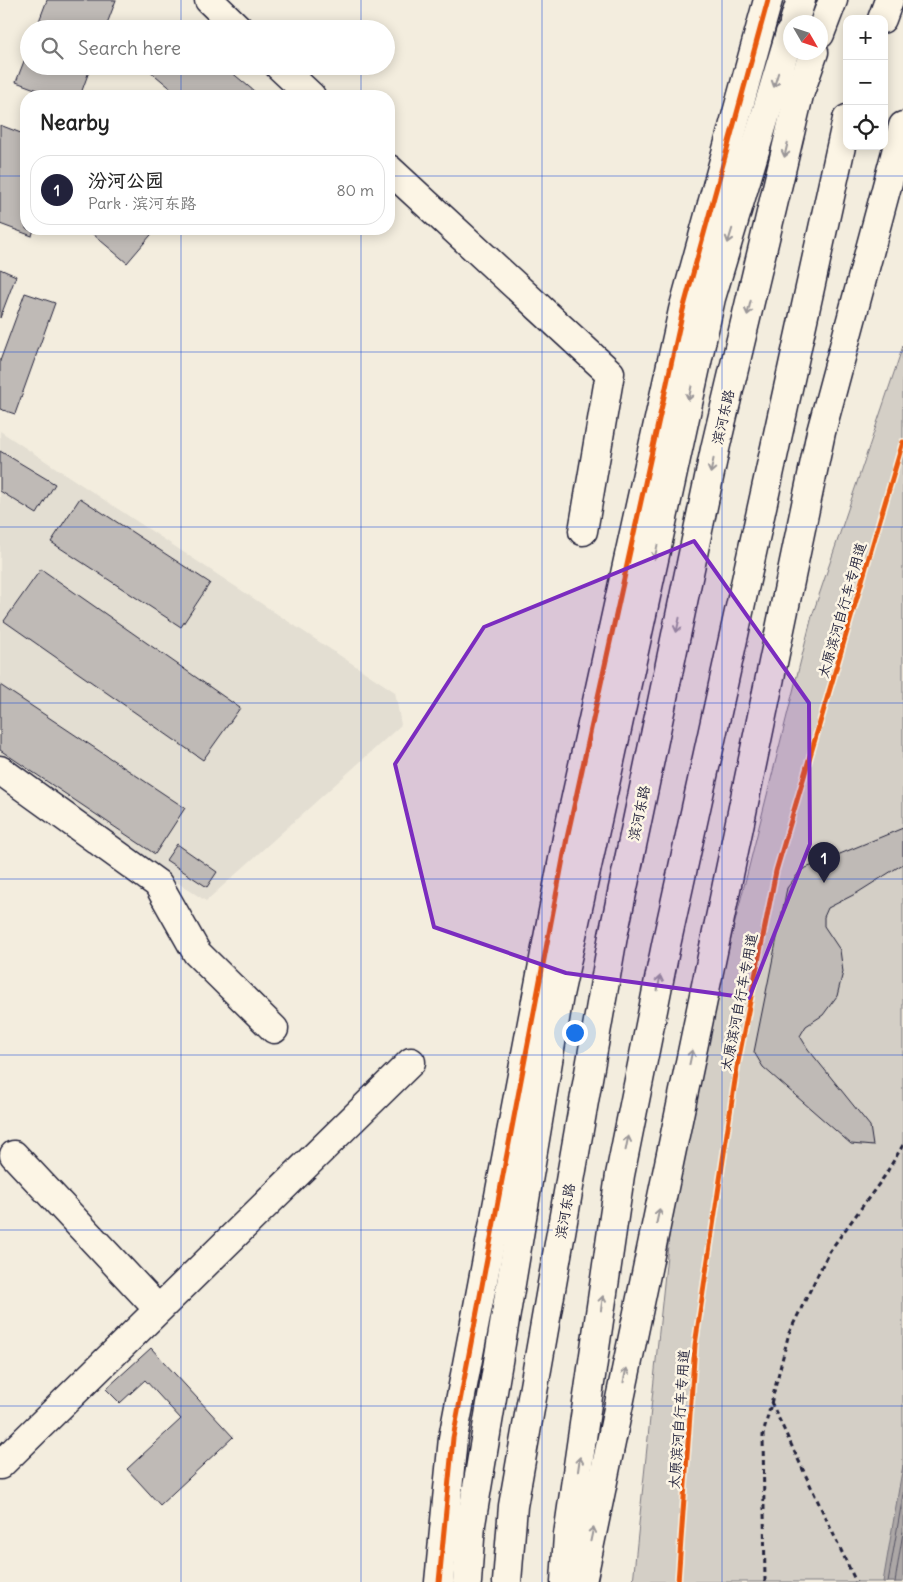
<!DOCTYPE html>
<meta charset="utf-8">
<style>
:root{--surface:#fff;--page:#f6f6f6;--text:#222;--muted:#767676;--line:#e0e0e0;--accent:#22223b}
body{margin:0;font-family:Delius,"LXGW WenKai TC",sans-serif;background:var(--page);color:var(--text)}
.controls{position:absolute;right:15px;top:15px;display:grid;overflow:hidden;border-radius:10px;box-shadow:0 2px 12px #0003}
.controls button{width:45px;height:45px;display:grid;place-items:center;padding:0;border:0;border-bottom:1px solid var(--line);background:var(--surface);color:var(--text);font:25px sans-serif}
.compass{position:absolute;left:783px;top:15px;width:45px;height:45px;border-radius:50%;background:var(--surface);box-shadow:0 2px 12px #0003;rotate:129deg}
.you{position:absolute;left:574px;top:1032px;width:18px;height:18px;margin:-12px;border:4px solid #fff;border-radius:50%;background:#1a73e8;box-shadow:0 0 0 8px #1a73e833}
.badge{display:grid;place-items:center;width:32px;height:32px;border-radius:50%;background:var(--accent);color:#fff;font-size:16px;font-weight:700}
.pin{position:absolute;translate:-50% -41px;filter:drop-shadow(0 1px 2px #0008)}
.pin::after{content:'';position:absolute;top:26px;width:18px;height:15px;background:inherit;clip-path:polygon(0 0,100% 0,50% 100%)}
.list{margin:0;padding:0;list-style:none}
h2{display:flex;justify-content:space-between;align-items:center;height:65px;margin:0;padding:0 20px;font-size:21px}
h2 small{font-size:16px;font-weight:400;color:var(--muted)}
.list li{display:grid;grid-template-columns:32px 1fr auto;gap:15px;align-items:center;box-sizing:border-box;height:70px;margin:0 10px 10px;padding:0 10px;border:1px solid var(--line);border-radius:20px}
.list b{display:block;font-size:19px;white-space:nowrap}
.list p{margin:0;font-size:16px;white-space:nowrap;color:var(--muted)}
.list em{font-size:16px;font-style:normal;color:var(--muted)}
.icon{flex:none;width:28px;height:28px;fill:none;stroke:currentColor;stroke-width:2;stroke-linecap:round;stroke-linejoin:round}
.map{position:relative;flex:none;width:903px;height:1582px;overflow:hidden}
.search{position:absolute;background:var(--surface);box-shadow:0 2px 12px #0003;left:20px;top:20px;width:375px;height:55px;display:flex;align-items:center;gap:12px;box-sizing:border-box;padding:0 18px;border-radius:28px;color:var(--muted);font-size:19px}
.panel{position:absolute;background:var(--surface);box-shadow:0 2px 12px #0003;left:20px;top:90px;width:375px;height:145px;border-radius:20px}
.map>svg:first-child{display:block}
.built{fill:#e3ded2}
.green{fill:#d4cfc6;stroke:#7b7880}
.water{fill:#aca7a6;stroke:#75727b}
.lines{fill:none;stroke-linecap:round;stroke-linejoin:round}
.shore{stroke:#595766;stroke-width:1}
.building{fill:#bfbab6;stroke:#22223b}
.minor-casing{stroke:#22223b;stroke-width:31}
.major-casing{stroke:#22223b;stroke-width:31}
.path{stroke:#22223b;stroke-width:3;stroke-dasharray:5 4;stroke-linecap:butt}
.minor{stroke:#fcf5e5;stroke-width:28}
.major{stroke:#fcf5e5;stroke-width:28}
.cycleway-casing{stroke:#fcf5e5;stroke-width:8}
.cycleway{stroke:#e8590c;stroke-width:5}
.oneway{stroke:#9a9698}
.marked{fill:#7b2cbf;fill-opacity:0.2;stroke:#7b2cbf;stroke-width:4;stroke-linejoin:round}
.grid{fill:none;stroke:#1d4ed8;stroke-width:1;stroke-opacity:0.55}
.labels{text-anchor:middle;stroke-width:5;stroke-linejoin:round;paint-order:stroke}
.street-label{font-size:14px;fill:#22223b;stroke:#fcf5e5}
</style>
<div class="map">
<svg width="903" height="1582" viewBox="0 0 903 1582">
<rect width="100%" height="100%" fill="#f3edde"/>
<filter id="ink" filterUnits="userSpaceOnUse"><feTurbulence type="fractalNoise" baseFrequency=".02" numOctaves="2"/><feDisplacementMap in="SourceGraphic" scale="10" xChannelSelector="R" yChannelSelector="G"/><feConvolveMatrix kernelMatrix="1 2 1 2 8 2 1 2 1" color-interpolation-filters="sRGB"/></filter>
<g filter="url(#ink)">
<polygon class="built" points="0,431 395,692 401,725 206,901 0,768"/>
<polygon class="green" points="903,346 903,1582 633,1582 678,1149 812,616"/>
<polygon class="water" points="903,1465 903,1582 883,1582"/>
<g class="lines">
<g class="shore">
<polyline points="888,1582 903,1495"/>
<polyline points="895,1582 903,1532"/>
</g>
</g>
<g class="building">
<polygon points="47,0 116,0 105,29 36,29"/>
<polygon points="29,48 29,66 91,66 80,96 54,96 16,82"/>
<polygon points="144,66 224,66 260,96 180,96"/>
<polygon points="0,125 26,135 26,229 34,229 32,236 0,224"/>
<polygon points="87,229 156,229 127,263"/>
<polygon points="0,269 16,276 0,318"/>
<polygon points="25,293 55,303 15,414 0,409 0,361"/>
<polygon points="0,451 55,484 37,514 0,491"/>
<polygon points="80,498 210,583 181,627 51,542"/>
<polygon points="41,569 240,708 203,760 4,621"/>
<polygon points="0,685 185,808 155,854 0,750"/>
<polygon points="903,828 903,864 857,893 828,908 824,917 824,926 840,950 843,972 837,996 823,1015 806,1026 800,1036 808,1049 870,1126 873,1146 851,1144 763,1067 754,1052 787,888 801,870"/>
<polygon points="177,844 217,872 207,887 166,860"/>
<polygon points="151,1348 233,1437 160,1505 127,1469 181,1419 145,1380 120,1403 106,1389"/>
</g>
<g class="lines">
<defs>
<g id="minor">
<polyline points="209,0 239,29"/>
<polyline points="279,66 311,96"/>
<polyline points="389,169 610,373 583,531"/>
<polyline points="0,770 158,884 197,953 274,1029"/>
<polyline points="14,1155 158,1309"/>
<polyline points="0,1465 411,1062"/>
<polyline points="439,1582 453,1438 567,838 683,310 768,0"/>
</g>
<g id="major">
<polyline points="882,19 889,0"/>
<polyline points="794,22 801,0"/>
<polyline points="820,34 833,0"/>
<polyline points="467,1582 471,1524 559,995 711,298 790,33"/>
<polyline points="507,1582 513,1506 613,936 715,449 799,95 814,52"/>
<polyline points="565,1582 568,1535 620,1175 666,945 847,119"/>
<polyline points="582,1582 821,432 903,126"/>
</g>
</defs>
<use href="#minor" class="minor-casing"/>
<use href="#major" class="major-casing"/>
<g class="path">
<polyline points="771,1402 856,1582"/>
<polyline points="765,1582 763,1435 789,1333 829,1252 884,1177 903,1145"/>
</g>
<use href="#minor" class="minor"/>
<use href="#major" class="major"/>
<defs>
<g id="cycleway">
<polyline points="439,1582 453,1438 567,838 683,310 768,0"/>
<polyline points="678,1582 695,1345 737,1067 776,871 903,442"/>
</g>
</defs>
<use href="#cycleway" class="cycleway-casing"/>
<use href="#cycleway" class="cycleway"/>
</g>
<defs><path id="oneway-shaft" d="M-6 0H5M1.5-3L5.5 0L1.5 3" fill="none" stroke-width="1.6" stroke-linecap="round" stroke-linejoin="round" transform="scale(1.25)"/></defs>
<g class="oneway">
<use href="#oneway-shaft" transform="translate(776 80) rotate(107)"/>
<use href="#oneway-shaft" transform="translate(786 150) rotate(103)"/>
<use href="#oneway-shaft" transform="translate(730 236) rotate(107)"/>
<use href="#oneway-shaft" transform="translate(749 308) rotate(103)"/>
<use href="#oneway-shaft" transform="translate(690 393) rotate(102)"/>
<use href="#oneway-shaft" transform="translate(712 466) rotate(102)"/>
<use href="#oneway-shaft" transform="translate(656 552) rotate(102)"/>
<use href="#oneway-shaft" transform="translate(678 625) rotate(102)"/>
<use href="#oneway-shaft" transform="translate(659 983) rotate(-79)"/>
<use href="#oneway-shaft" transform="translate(691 1057) rotate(-78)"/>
<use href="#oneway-shaft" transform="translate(627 1143) rotate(-79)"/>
<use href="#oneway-shaft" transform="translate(658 1216) rotate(-78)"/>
<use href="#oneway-shaft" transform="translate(602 1303) rotate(-82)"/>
<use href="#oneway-shaft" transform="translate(625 1375) rotate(-78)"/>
<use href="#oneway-shaft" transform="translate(579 1464) rotate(-82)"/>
<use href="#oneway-shaft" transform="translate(592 1534) rotate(-78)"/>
</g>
</g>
<path class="marked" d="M 694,541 L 809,703 L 810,844 L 749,998 L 566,973 L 434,927 L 395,764 L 484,627 Z"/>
<path class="grid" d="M 181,0 L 181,29M 361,0 L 361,29M 542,0 L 542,1582M 722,0 L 722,1582M 181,66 L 181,96M 361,66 L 361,96M 0,176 L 26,176M 389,176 L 903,176M 181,229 L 181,1582M 361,229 L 361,1582M 0,352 L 903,352M 0,527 L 903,527M 0,703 L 903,703M 0,879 L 903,879M 0,1055 L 903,1055M 0,1230 L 903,1230M 0,1406 L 903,1406"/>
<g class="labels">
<g class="street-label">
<text transform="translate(723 417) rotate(-77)" y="5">滨河东路</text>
<text transform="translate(842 610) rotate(-74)" y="5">太原滨河自行车专用道</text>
<text transform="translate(639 813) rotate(-78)" y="5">滨河东路</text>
<text transform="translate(739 1002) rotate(-79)" y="5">太原滨河自行车专用道</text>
<text transform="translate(565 1211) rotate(-80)" y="5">滨河东路</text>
<text transform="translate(679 1419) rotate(-86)" y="5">太原滨河自行车专用道</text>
</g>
</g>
</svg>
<div class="controls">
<button>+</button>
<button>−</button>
<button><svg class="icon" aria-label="locate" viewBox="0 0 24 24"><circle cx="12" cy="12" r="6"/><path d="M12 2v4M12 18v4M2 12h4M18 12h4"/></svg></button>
</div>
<svg class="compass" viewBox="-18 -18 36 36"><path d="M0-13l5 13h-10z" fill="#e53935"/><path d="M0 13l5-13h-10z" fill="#767676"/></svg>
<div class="you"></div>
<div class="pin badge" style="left:824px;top:883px">1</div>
<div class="search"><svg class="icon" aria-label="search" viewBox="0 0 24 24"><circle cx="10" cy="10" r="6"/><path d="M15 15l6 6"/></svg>Search here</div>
<section class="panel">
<h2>Nearby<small></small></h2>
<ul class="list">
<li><span class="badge">1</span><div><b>汾河公园</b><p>Park · 滨河东路</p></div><em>80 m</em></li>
</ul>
</section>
</div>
